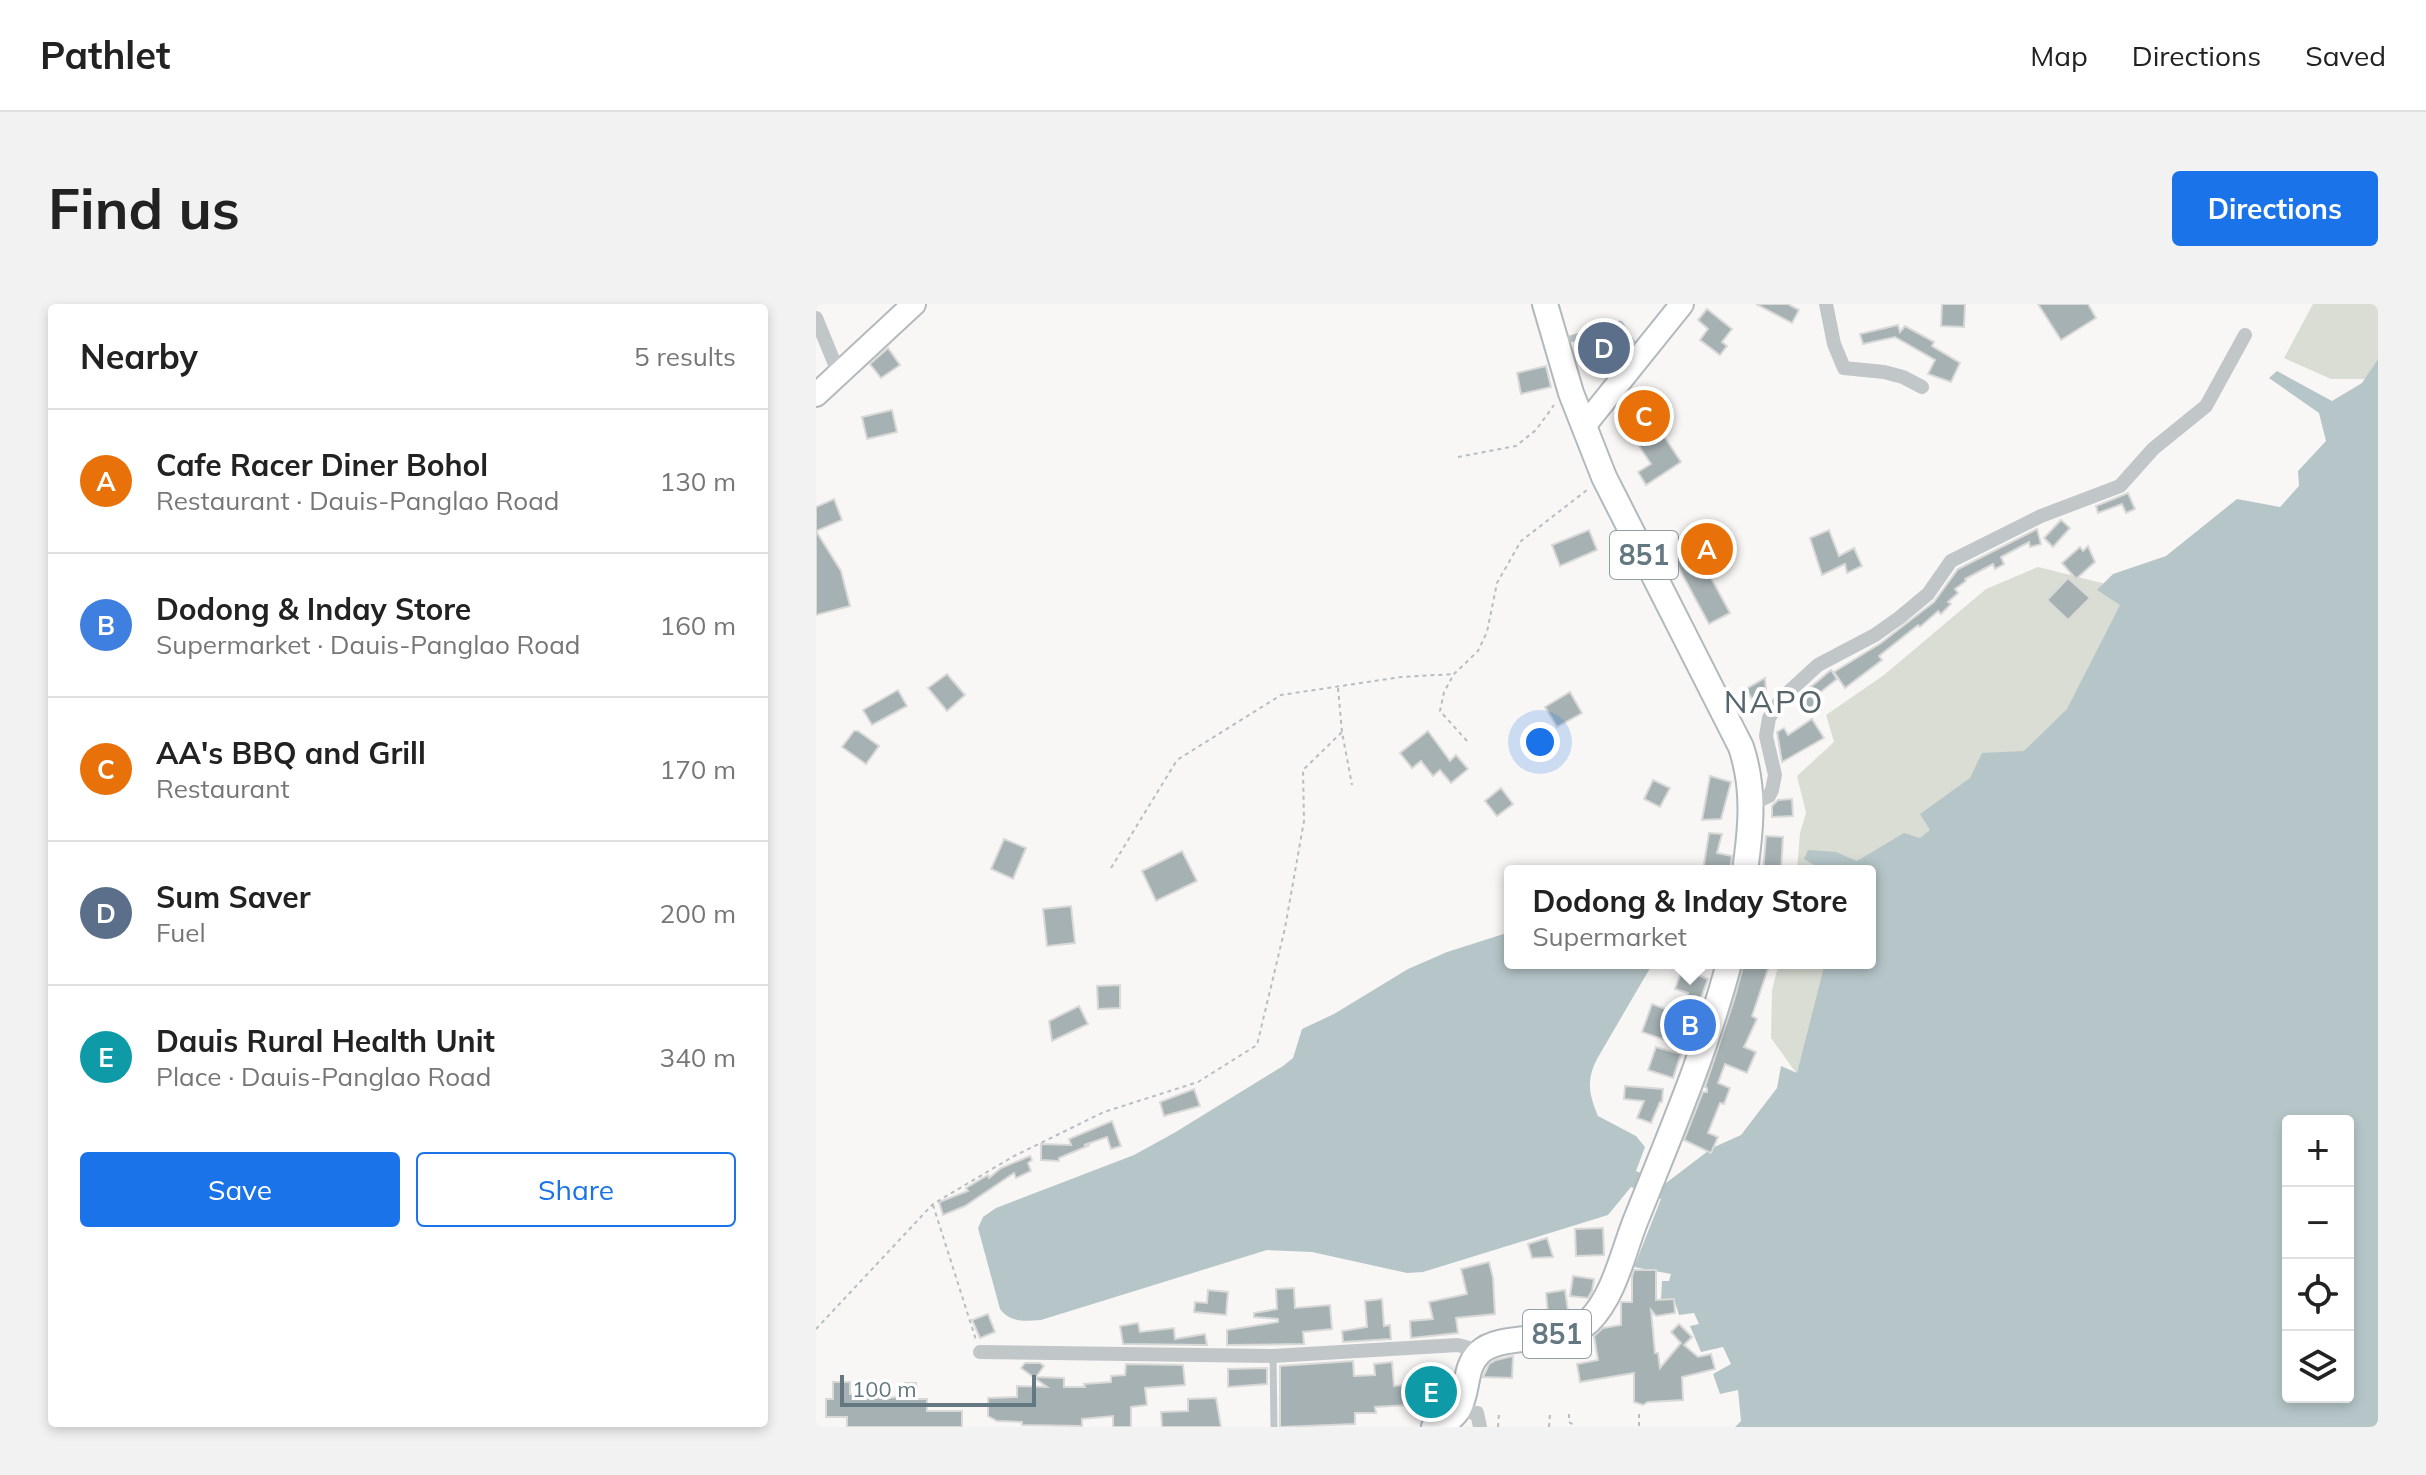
<!DOCTYPE html>
<meta charset="utf-8">
<style>
:root{--surface:#fff;--page:#f2f2f2;--text:#222;--muted:#767676;--line:#e0e0e0;--accent:#1a73e8}
body{margin:0;font-family:Mulish,sans-serif;background:var(--page);color:var(--text)}
.controls{position:absolute;right:24px;bottom:24px;display:grid;overflow:hidden;border-radius:8px;box-shadow:0 4px 12px #0003}
.controls button{width:72px;height:72px;display:grid;place-items:center;padding:0;border:0;border-bottom:2px solid var(--line);background:var(--surface);color:var(--text);font:40px sans-serif}
.scale{position:absolute;left:24px;bottom:20px;width:196px;box-sizing:border-box;padding-left:8px;border:4px solid #637880;border-top:0;font-size:22px;line-height:28px;white-space:nowrap;color:#637880;-webkit-text-stroke:6px #fff;paint-order:stroke}
.you{position:absolute;left:724px;top:438px;width:28px;height:28px;margin:-20px;border:6px solid #fff;border-radius:50%;background:#1a73e8;box-shadow:0 0 0 12px #1a73e833}
.badge{display:grid;place-items:center;width:52px;height:52px;border-radius:50%;background:var(--accent);color:#fff;font-size:26px;font-weight:700}
.pin{position:absolute;translate:-50% -50%;border:4px solid #fff;box-shadow:0 2px 8px #0006}
.popup{position:absolute;left:688px;top:561px;width:372px;height:104px;box-sizing:border-box;display:grid;place-content:center;border-radius:8px;background:var(--surface);filter:drop-shadow(0 2px 6px #0005);font-size:26px;white-space:nowrap;color:var(--muted)}
.popup b{font-size:30px;color:var(--text)}
.popup::after{content:'';position:absolute;left:50%;top:100%;margin-left:-16px;border:16px solid transparent;border-top-color:var(--surface)}
.list{margin:0;padding:0;list-style:none}
h2{display:flex;justify-content:space-between;align-items:center;height:104px;margin:0;padding:0 32px;font-size:34px}
h2 small{font-size:26px;font-weight:400;color:var(--muted)}
.list li{display:grid;grid-template-columns:52px 1fr auto;gap:24px;align-items:center;box-sizing:border-box;height:144px;padding:0 32px;border-top:2px solid var(--line)}
.list b{display:block;font-size:30px;white-space:nowrap}
.list p{margin:0;font-size:26px;white-space:nowrap;color:var(--muted)}
.list em{font-size:26px;font-style:normal;color:var(--muted)}
.actions{display:flex;gap:16px;padding:24px 32px}
.actions a{flex:1;padding:18px 0;border:2px solid var(--accent);border-radius:8px;text-align:center;font-size:28px;color:var(--accent)}
.actions .main{background:var(--accent);color:#fff}
.icon{flex:none;width:44px;height:44px;fill:none;stroke:currentColor;stroke-width:2;stroke-linecap:round;stroke-linejoin:round}
.map{position:relative;flex:none;width:1562px;height:1123px;overflow:hidden;border-radius:8px}
header{display:flex;align-items:center;gap:48px;box-sizing:border-box;height:112px;padding:0 40px;background:var(--surface);border-bottom:2px solid var(--line)}
header strong{font-size:38px}
nav{display:flex;gap:44px;margin-inline-start:auto;font-size:28px}
.intro{display:flex;align-items:center;justify-content:space-between;box-sizing:border-box;height:192px;padding:0 48px}
h1{margin:0;font-size:56px}
.button{padding:20px 36px;border-radius:8px;background:var(--accent);color:#fff;font-size:28px;font-weight:700}
main{display:flex;gap:48px;padding:0 48px}
aside{flex:1;background:var(--surface);border-radius:8px;box-shadow:0 4px 12px #0003}
.map>svg:first-child{display:block}
.green{fill:#d9ddd4}
.water{fill:#b6c6c8;fill-rule:evenodd}
.building{fill:#a6b1b4;stroke:#d9d9d7;stroke-width:2}
.lines{fill:none;stroke-linecap:round;stroke-linejoin:round}
.secondary-casing{stroke:#b3babd;stroke-width:26}
.primary-casing{stroke:#b2b8bb;stroke-width:28}
.path{stroke:#b9bdbf;stroke-width:2;stroke-dasharray:4 4;stroke-linecap:butt}
.lane{stroke:#c1c6c9;stroke-width:7}
.street{stroke:#c1c6c9;stroke-width:14}
.secondary{stroke:#fff;stroke-width:22}
.primary{stroke:#fff;stroke-width:24}
.labels{text-anchor:middle;stroke-width:8;stroke-linejoin:round;paint-order:stroke}
.shield{fill:#fff;stroke:#92a0a6;stroke-width:2}
.shield-label{font-size:28px;font-weight:bold;fill:#637880}
.neighbourhood-label{font-size:32px;letter-spacing:2px;fill:#55656b;stroke:#fff}
</style>
<header>
<strong>Pathlet</strong>
<nav><a>Map</a><a>Directions</a><a>Saved</a></nav>
</header>
<div class="intro"><h1>Find us</h1><a class="button">Directions</a></div>
<main>
<aside>
<h2>Nearby<small>5 results</small></h2>
<ul class="list">
<li><span class="badge" style="background:#e8710a">A</span><div><b>Cafe Racer Diner Bohol</b><p>Restaurant · Dauis-Panglao Road</p></div><em>130 m</em></li>
<li><span class="badge" style="background:#3f7fe0">B</span><div><b>Dodong &amp; Inday Store</b><p>Supermarket · Dauis-Panglao Road</p></div><em>160 m</em></li>
<li><span class="badge" style="background:#e8710a">C</span><div><b>AA's BBQ and Grill</b><p>Restaurant</p></div><em>170 m</em></li>
<li><span class="badge" style="background:#5c6f8a">D</span><div><b>Sum Saver</b><p>Fuel</p></div><em>200 m</em></li>
<li><span class="badge" style="background:#0f9aa8">E</span><div><b>Dauis Rural Health Unit</b><p>Place · Dauis-Panglao Road</p></div><em>340 m</em></li>
</ul>
<div class="actions"><a class="main">Save</a><a>Share</a></div>
</aside>
<div class="map">
<svg width="1562" height="1123" viewBox="0 0 1562 1123">
<rect width="100%" height="100%" fill="#f8f7f5"/>
<g class="green">
<polygon points="1497,0 1562,0 1562,75 1515,75 1468,54"/>
<polygon points="1222,263 1298,282 1312,312 1306,340 1195,481 1054,567 981,567 984,529 990,509 981,472 1018,438 1010,411 1068,371 1170,285"/>
<polygon points="963,659 1022,659 981,770 955,734 956,686"/>
</g>
<path class="water" d="M 1562,55 L 1562,1123 L 919,1123 L 925,1117 L 922,1086 L 904,1090 L 897,1070 L 915,1060 L 907,1043 L 885,1048 L 874,1022 L 883,1020 L 878,1009 L 863,1011 L 858,995 L 845,996 L 846,977 L 853,977 L 855,970 L 818,963 L 845,895 L 815,883 L 792,911 L 607,968 L 591,969 L 496,948 L 451,946 L 225,1016 C 208,1017 195,1019 184,1005 L 162,924 L 167,913 L 180,904 L 318,851 L 358,829 L 467,762 L 477,754 L 486,725 L 518,710 L 592,665 L 631,648 L 694,628 L 694,659 L 837,659 L 781,755 C 770,777 773,790 782,812 L 820,832 L 829,843 L 820,867 L 850,879 L 896,844 L 925,831 L 961,784 L 965,762 L 981,769 L 1009,659 L 1054,659 L 1054,567 L 1025,567 L 1023,564 L 1000,562 L 988,555 L 992,546 L 1020,548 L 1041,557 L 1088,529 L 1104,534 L 1114,526 L 1104,510 L 1154,474 L 1166,449 L 1208,447 L 1251,405 L 1304,301 L 1281,286 L 1297,270 L 1350,252 L 1421,195 L 1464,203 L 1483,182 L 1482,167 L 1510,137 L 1503,109 L 1453,74 L 1461,67 L 1516,97 L 1546,79 ZM 1472,817 L 1532,817 L 1532,1093 L 1472,1093 Z"/>
<g class="building">
<polygon points="940,0 972,0 983,6 976,19"/>
<polygon points="1126,0 1149,0 1148,23 1125,22"/>
<polygon points="1222,0 1272,0 1280,14 1245,36"/>
<polygon points="891,5 916,25 906,38 911,42 904,51 884,36 892,25 882,16"/>
<polygon points="1082,21 1084,28 1089,22 1118,38 1116,42 1144,59 1135,78 1112,70 1119,56 1079,33 1047,40 1044,30"/>
<polygon points="72,44 84,61 65,74 54,60"/>
<polygon points="730,62 735,83 705,90 701,69"/>
<polygon points="829,103 865,158 830,181 822,168 835,160 807,118"/>
<polygon points="76,106 81,128 51,135 46,113"/>
<polygon points="1312,189 1319,205 1310,209 1306,200 1282,209 1280,202"/>
<polygon points="18,195 26,216 0,227 0,203"/>
<polygon points="1245,216 1254,224 1237,243 1228,234"/>
<polygon points="1221,225 1225,240 1214,243 1213,238 1185,253 1188,260 1179,265 1177,260 1149,275 1150,277 1139,285 1142,289 1132,298 1135,300 1125,310 1122,307 1104,323 1102,321 1063,352 1066,356 1029,384 1018,368 1065,339 1118,298 1142,265"/>
<polygon points="773,226 781,246 744,262 736,241"/>
<polygon points="1013,226 1023,252 1038,244 1046,262 1031,269 1029,260 1006,271 994,234"/>
<polygon points="0,227 25,267 34,302 0,311"/>
<polygon points="1272,242 1279,258 1260,275 1246,259 1264,243 1267,247"/>
<polygon points="880,246 914,309 893,320 859,257"/>
<polygon points="1252,274 1274,294 1252,316 1231,296"/>
<polygon points="1015,366 1021,375 997,394 1004,399 995,411 978,397"/>
<polygon points="131,370 149,391 131,407 112,384"/>
<polygon points="949,374 951,398 943,406 930,385"/>
<polygon points="82,386 91,402 56,421 47,406"/>
<polygon points="754,388 766,409 741,423 729,403"/>
<polygon points="996,415 1008,434 966,458 961,428 968,424 972,431"/>
<polygon points="38,427 42,427 63,442 50,460 26,443"/>
<polygon points="612,427 634,457 640,451 652,465 635,479 624,466 617,472 605,457 596,464 584,449"/>
<polygon points="894,472 915,478 905,515 886,516"/>
<polygon points="837,476 854,484 844,503 828,495"/>
<polygon points="685,484 697,500 681,512 669,497"/>
<polygon points="976,495 977,512 956,513 956,502 962,496"/>
<polygon points="893,529 906,530 901,549 916,552 914,567 887,566"/>
<polygon points="950,532 967,533 965,567 947,567"/>
<polygon points="188,535 210,544 197,575 175,565"/>
<polygon points="366,547 381,577 340,597 326,567"/>
<polygon points="255,602 259,639 231,642 227,605"/>
<polygon points="928,659 954,659 936,712 941,715 928,743 940,748 931,769 909,760 902,779 914,784 908,800 904,799 892,829 902,833 895,849 868,836 887,788 891,788 891,784 889,783 918,696"/>
<polygon points="866,665 892,675 879,709 882,710 876,729 854,722 849,736 826,728 836,700 865,711 872,689 859,685"/>
<polygon points="304,681 304,704 282,705 281,682"/>
<polygon points="263,702 272,720 236,737 233,717"/>
<polygon points="840,743 865,750 857,774 832,766"/>
<polygon points="809,782 847,785 846,798 844,798 835,819 821,814 828,797 808,795"/>
<polygon points="378,785 384,802 348,812 344,798"/>
<polygon points="296,817 305,842 295,845 291,833 268,841 274,841 243,854 243,857 225,856 225,840 255,841 253,835"/>
<polygon points="214,852 216,856 212,859 215,867 200,874 198,869 149,902 127,911 123,898 152,887 150,884 172,871 173,874 185,864"/>
<polygon points="787,924 788,951 760,952 759,925"/>
<polygon points="731,934 737,953 716,954 712,940"/>
<polygon points="673,958 677,974 679,1010 640,1014 642,1029 595,1034 594,1017 617,1015 613,998 651,990 645,965"/>
<polygon points="818,966 840,966 840,996 858,995 859,1009 840,1012 835,1006 839,1049 842,1049 844,1064 865,1039 855,1028 863,1020 876,1033 868,1041 882,1053 895,1050 899,1065 866,1073 867,1096 832,1098 827,1101 818,1098 818,1069 764,1078 761,1060 782,1056 778,1032 787,1024 805,1021 805,998 816,998 816,973"/>
<polygon points="757,972 778,975 776,987 772,994 754,992"/>
<polygon points="478,984 479,1004 514,1001 516,1025 487,1028 488,1040 411,1041 411,1026 462,1018 462,1015 438,1013 438,1009 461,1005 460,985"/>
<polygon points="392,986 412,988 410,1011 378,1008 379,998 391,999"/>
<polygon points="749,986 752,1007 732,1010 730,989"/>
<polygon points="566,995 568,1022 574,1021 575,1035 527,1038 526,1027 551,1023 549,997"/>
<polygon points="172,1010 179,1028 164,1034 156,1016"/>
<polygon points="322,1019 324,1028 358,1024 359,1035 389,1030 391,1041 307,1040 304,1022"/>
<polygon points="697,1052 696,1074 667,1073 673,1060 680,1056"/>
<polygon points="537,1057 538,1072 559,1071 558,1060 576,1058 578,1082 620,1078 623,1097 610,1100 559,1103 560,1109 539,1109 539,1120 464,1123 464,1062"/>
<polygon points="209,1059 224,1059 228,1062 220,1073 248,1074 248,1083 269,1083 268,1080 295,1078 295,1072 309,1071 310,1060 367,1061 369,1081 329,1084 331,1101 315,1103 315,1123 297,1123 297,1112 266,1115 266,1122 206,1121 206,1118 181,1117 172,1112 172,1094 201,1093 201,1082 231,1083 205,1064"/>
<polygon points="451,1064 451,1080 412,1083 412,1065"/>
<polygon points="17,1078 34,1078 34,1090 60,1089 60,1094 89,1093 89,1079 100,1079 101,1095 111,1095 111,1107 146,1107 146,1123 31,1123 31,1113 10,1113 10,1095 17,1095"/>
<polygon points="400,1094 405,1123 346,1123 345,1108 372,1107 372,1095"/>
</g>
<g class="lines">
<defs>
<g id="secondary">
<polyline points="0,91 98,0"/>
<polyline points="768,122 866,0"/>
</g>
<g id="primary">
<path d="M 729,0 L 755,89 L 788,173 L 925,443 C 939,485 935,524 929,567"/>
<path d="M 618,1123 C 661,1109 641,1070 663,1049 C 685,1027 747,1042 773,1017 C 798,992 807,949 819,918 C 853,833 890,747 913,659"/>
</g>
</defs>
<use href="#secondary" class="secondary-casing"/>
<use href="#primary" class="primary-casing"/>
<g class="path">
<polyline points="642,153 700,142 720,126 738,101"/>
<polyline points="522,384 526,428 536,481"/>
<polyline points="651,437 624,407 628,388 638,370 662,347 671,328 681,279 705,237 771,186"/>
<polyline points="295,564 361,456 465,391 585,373 638,370"/>
<polyline points="117,901 160,1036"/>
<polyline points="0,1025 117,900 198,852 288,808 382,778 441,741 469,624 488,517 487,466 526,428"/>
<polyline points="753,1110 753,1118 758,1121"/>
<polyline points="823,1110 823,1123"/>
<polyline points="682,1123 683,1109"/>
<polyline points="733,1123 734,1109"/>
</g>
<g class="lane">
<polyline points="744,38 804,20 821,48"/>
<polyline points="457,1052 458,1123"/>
</g>
<g class="street">
<polyline points="1010,0 1018,40 1028,64 1068,68 1087,73 1106,83"/>
<polyline points="0,14 23,70"/>
<polyline points="936,500 953,492 956,486 959,471 950,432 953,414 966,394 1002,361 1059,331 1083,314 1112,290 1135,257 1225,212 1304,182 1337,145 1390,102 1429,31"/>
<polyline points="164,1048 457,1052 642,1041 664,1047"/>
<polyline points="640,1107 661,1109 664,1123"/>
</g>
<use href="#secondary" class="secondary"/>
<use href="#primary" class="primary"/>
</g>
<g class="labels">
<g class="shield">
<rect x="794" y="227" width="68" height="48" rx="6"/>
<rect x="707" y="1006" width="68" height="48" rx="6"/>
</g>
<g class="shield-label">
<text x="828" y="261">851</text>
<text x="741" y="1040">851</text>
</g>
<g class="neighbourhood-label">
<text x="958" y="409">NAPO</text>
</g>
</g>
</svg>
<div class="controls">
<button>+</button>
<button>−</button>
<button><svg class="icon" aria-label="locate" viewBox="0 0 24 24"><circle cx="12" cy="12" r="6"/><path d="M12 2v4M12 18v4M2 12h4M18 12h4"/></svg></button>
<button><svg class="icon" aria-label="layers" viewBox="0 0 24 24"><path d="M12 4l9 5-9 5-9-5zM3 14l9 5 9-5"/></svg></button>
</div>
<div class="scale">100 m</div>
<div class="you"></div>
<div class="pin badge" style="left:891px;top:245px;background:#e8710a">A</div>
<div class="pin badge" style="left:874px;top:721px;background:#3f7fe0">B</div>
<div class="popup"><b>Dodong &amp; Inday Store</b>Supermarket</div>
<div class="pin badge" style="left:828px;top:112px;background:#e8710a">C</div>
<div class="pin badge" style="left:788px;top:44px;background:#5c6f8a">D</div>
<div class="pin badge" style="left:615px;top:1088px;background:#0f9aa8">E</div>
</div>
</main>
